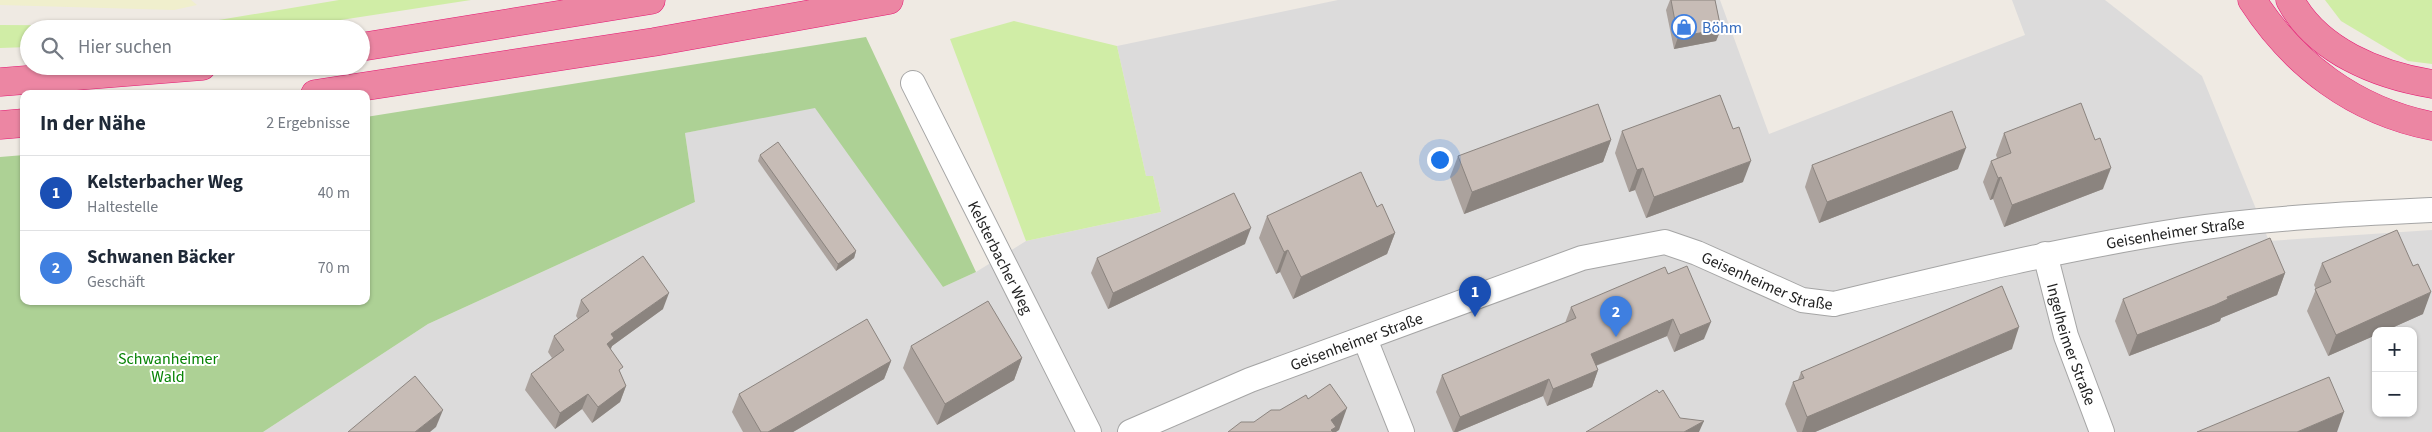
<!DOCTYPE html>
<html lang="de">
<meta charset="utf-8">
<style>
:root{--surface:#fff;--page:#f6f6f7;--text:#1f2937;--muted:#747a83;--line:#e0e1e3;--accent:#cb0014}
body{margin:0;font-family:"Source Sans 3",sans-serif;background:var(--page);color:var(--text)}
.controls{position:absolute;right:15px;bottom:15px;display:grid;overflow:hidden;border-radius:10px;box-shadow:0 1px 4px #0004}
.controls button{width:45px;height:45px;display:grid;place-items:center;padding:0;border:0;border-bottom:1px solid var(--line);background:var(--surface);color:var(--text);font:25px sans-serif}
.you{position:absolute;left:1439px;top:159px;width:18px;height:18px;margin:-12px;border:4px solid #fff;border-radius:50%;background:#1a73e8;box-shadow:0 0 0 8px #1a73e833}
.badge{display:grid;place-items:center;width:32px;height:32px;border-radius:50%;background:var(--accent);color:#fff;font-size:16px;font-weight:700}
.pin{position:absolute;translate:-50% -41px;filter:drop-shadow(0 1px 2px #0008)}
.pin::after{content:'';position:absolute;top:26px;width:18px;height:15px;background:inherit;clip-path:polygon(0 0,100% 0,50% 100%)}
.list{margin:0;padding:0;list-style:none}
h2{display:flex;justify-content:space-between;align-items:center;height:65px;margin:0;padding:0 20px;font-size:21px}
h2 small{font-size:16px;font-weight:400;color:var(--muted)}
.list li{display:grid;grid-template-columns:32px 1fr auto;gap:15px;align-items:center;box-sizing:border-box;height:75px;padding:0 20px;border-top:1px solid var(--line)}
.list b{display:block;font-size:19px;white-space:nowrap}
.list p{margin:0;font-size:16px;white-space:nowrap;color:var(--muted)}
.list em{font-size:16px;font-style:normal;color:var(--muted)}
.icon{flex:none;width:28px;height:28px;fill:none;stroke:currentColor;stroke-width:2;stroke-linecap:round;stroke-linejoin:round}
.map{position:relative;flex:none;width:2432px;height:432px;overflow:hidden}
.search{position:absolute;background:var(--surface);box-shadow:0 1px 4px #0004;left:20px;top:20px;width:350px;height:55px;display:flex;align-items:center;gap:12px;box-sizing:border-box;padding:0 18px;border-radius:28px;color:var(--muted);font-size:19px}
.panel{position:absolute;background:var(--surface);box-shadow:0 1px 4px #0004;left:20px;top:90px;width:350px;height:215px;border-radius:10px}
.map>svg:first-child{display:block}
.residential{fill:#dcdbdb;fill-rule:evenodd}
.farmland{fill:#f0efcd}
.grass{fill:#d0eda6}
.forest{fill:#add195}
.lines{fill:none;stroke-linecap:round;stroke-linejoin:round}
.minor-casing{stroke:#a5a5a5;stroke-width:26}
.highway-casing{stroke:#e41973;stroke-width:29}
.minor{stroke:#fff;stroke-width:24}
.highway{stroke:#ec86a3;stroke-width:28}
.wall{fill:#aba29d}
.shaded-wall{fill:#8b847f}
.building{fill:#c7bcb6;stroke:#8b847f}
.labels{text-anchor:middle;stroke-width:4;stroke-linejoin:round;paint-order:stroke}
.shop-label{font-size:16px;fill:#366cbe;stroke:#fff;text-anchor:start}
.street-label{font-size:16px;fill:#1e1e1e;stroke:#fff}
.park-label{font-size:16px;fill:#078305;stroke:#fff}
</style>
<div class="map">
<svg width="2432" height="432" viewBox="0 0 2432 432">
<rect width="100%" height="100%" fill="#efeae3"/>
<path class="residential" d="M 1338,0 L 1720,0 L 1769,134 L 2025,35 L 2012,0 L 2105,0 L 2202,76 L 2269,241 L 2432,230 L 2432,432 L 263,432 L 428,324 L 695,202 L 685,133 L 816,107 L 943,287 L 976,272 L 1026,241 L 1161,212 L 1153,176 L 1146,176 L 1117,46 ZM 2376,331 L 2413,331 L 2413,413 L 2376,413 Z"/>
<polygon class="farmland" points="0,0 191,0 197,5 174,10 0,5"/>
<g class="grass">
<polygon points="339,0 471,0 282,29 29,29 29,47 0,48 0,25 183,26"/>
<polygon points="2325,0 2432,0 2432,64 2408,61 2341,21"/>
<polygon points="1014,21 1117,46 1146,176 1153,176 1161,212 1026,241 950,39"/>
</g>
<polygon class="forest" points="866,37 976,272 943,287 815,108 685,133 695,202 428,324 263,432 0,432 0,157 24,155 24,301 366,301 366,117"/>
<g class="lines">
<defs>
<g id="minor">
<path id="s1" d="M 913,83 L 1089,432"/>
<path id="s2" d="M 2045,254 L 2066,336 L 2102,432"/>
<polyline points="1365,339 1402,432"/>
<path id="s3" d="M 1130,432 L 1250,380 L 1582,258 L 1665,242 L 1697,253 L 1802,300 L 1834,304 C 1950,276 2065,248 2183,230 C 2265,218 2349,214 2432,210"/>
</g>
<g id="highway">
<path d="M 2252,0 C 2294,65 2355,111 2432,126"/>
<path d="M 2290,0 C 2317,51 2378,75 2432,84"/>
<polyline points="361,47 651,0"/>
<polyline points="0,82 202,66"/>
<polyline points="315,94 654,42 889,0"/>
<polyline points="0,125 24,123"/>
</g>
</defs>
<use href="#minor" class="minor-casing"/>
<use href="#highway" class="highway-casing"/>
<use href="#minor" class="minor"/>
<use href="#highway" class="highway"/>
</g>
<g class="wall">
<polygon points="1670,0 1715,0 1721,29 1716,41 1674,49 1666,10"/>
<polygon points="1622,131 1743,182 1646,218 1635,190 1629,192 1615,153"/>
<polygon points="2004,133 2103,189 2004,227 1993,199 1990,200 1983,182 1991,161 1997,158 1996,155"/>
<polygon points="1611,140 1603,162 1464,214 1450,177 1458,156"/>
<polygon points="760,155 856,251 854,258 836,271 758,161"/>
<polygon points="1812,165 1958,169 1819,223 1805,187"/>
<polygon points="1377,207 1395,233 1387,254 1293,299 1280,272 1276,274 1259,238 1267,216"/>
<polygon points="1245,244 1108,309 1091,273 1097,258"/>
<polygon points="2322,263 2423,314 2385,331 2376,331 2376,335 2328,356 2307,311 2316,289 2314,285"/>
<polygon points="2285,273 2277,295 2221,318 2220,321 2208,326 2129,356 2115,321 2123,299"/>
<polygon points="1668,274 1704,339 1674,352 1667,336 1596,366 1598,370 1592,387 1547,406 1543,396 1457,432 1453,432 1436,392 1442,375 1565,323 1571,307"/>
<polygon points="581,300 663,309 612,346 610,349 626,386 620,402 592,423 582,409 555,429 525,390 531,374 552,358 548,352 554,336 578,319 576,316"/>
<polygon points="911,346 1022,358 1014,380 937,425 903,368"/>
<polygon points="2012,349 1815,432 1797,432 1785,404 1793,382 1798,380 1801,372"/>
<polygon points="891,361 884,379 793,432 743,432 732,412 739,394"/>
</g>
<g class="shaded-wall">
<polygon points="1721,29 1716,41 1674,49 1678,37"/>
<polygon points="1611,140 1603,162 1464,214 1472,192"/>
<polygon points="1966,148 1958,169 1819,223 1827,202"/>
<polygon points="1751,161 1743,182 1646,218 1654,197"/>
<polygon points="1643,168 1635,190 1629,192 1637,170"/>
<polygon points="2111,168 2103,189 2004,227 2012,205"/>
<polygon points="2001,177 1993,199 1990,200 1998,178"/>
<polygon points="1251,228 1245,244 1108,309 1113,293"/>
<polygon points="1395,233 1387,254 1293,299 1301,277"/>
<polygon points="1288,250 1280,272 1276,274 1284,252"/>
<polygon points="856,251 854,258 836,271 838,264"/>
<polygon points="2285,273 2277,295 2221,318 2220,321 2208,326 2129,356 2137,335"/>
<polygon points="2431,292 2423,314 2385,331 2376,331 2376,335 2328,356 2336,335"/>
<polygon points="669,293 663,309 612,346 609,354 607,344 611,334"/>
<polygon points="1673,319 1667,336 1585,370 1591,354"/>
<polygon points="1711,322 1704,339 1674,352 1680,335"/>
<polygon points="2019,327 2012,349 1815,432 1802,432 1807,417"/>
<polygon points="1022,358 1014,380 937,425 945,404"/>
<polygon points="891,361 884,379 793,432 768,432"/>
<polygon points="1598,370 1592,387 1547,406 1553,389"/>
<polygon points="1549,379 1543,396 1457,432 1454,432 1460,417"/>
<polygon points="626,386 620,402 592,423 598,407"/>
<polygon points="588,394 582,409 555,429 560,413"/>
<polygon points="1347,408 1339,430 1336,432 1326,432 1331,420"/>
<polygon points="443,410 436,427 430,432 415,432"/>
<polygon points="2344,412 2337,432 2297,432"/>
<polygon points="1704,421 1699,432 1684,432"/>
</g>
<g class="building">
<polygon points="1671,0 1715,0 1721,29 1678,37"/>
<polygon points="1720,95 1733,129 1739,127 1751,161 1654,197 1643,168 1637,170 1622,131"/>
<polygon points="2081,103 2095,140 2100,138 2111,168 2012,205 2001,177 1998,178 1991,161 2011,153 2004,133"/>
<polygon points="1598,104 1611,140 1472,192 1458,156"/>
<polygon points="1952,111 1966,148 1827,202 1812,165"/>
<polygon points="778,142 856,251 838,264 760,155"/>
<polygon points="1361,172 1377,207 1382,204 1395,233 1301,277 1288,250 1284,252 1267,216"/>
<polygon points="1234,193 1251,228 1113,293 1097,258"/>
<polygon points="2397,230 2413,266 2418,264 2431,292 2336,335 2315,289 2331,282 2322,263"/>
<polygon points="2270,238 2285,273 2227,297 2228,299 2215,305 2137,335 2123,299"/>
<polygon points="643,256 669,293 611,334 614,338 607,344 623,367 619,370 626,386 598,407 588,394 560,413 531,374 564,350 554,336 589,311 581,300"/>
<polygon points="1687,266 1711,322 1680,335 1673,319 1591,354 1598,370 1553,389 1549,379 1460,417 1442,375 1576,318 1571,307 1665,267 1668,274"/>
<polygon points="2002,286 2019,327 1807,417 1793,382 1804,378 1801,372"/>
<polygon points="988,301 1022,358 945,404 911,346"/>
<polygon points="867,319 891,361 768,432 761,432 739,394"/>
<polygon points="415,376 443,410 415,432 348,432"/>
<polygon points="2329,377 2344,412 2297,432 2197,432"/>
<polygon points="1330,384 1347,408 1331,420 1336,427 1331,430 1333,432 1228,432 1241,422 1254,422 1271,410 1280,410 1306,395 1308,399"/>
<polygon points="1657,390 1659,393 1663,390 1680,418 1704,421 1684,432 1586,432"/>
</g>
<defs>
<symbol id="shop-ring" viewBox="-11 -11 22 22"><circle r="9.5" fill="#fff" stroke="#3f7fe0" stroke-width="1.5"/><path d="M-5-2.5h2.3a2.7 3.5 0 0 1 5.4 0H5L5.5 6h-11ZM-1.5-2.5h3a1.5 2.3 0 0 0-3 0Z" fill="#3f7fe0"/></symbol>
</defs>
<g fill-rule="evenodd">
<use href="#shop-ring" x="1670" y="13" width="28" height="28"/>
</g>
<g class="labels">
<g class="shop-label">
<text x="1702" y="33">Böhm</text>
</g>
<g class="street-label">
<text dy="6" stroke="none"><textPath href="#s3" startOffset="1099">Geisenheimer Straße</textPath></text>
<text dy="6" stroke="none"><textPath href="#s1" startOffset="195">Kelsterbacher Weg</textPath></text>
<text dy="6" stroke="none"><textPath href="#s3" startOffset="679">Geisenheimer Straße</textPath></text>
<text dy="6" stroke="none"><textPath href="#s3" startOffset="244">Geisenheimer Straße</textPath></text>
<text dy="6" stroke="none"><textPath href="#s2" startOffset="94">Ingelheimer Straße</textPath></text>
</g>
<g class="park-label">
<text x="168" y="364">Schwanheimer<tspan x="168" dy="18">Wald</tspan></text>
</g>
</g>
</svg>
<div class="controls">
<button>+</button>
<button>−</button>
</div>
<div class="you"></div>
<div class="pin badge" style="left:1475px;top:317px;background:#1a4fb4">1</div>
<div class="pin badge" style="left:1616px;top:337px;background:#3f7fe0">2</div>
<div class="search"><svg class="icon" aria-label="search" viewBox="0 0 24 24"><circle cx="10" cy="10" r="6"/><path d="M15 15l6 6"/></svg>Hier suchen</div>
<section class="panel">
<h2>In der Nähe<small>2 Ergebnisse</small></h2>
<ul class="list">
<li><span class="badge" style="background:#1a4fb4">1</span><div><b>Kelsterbacher Weg</b><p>Haltestelle</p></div><em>40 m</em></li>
<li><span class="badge" style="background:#3f7fe0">2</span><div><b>Schwanen Bäcker</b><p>Geschäft</p></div><em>70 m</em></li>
</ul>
</section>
</div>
